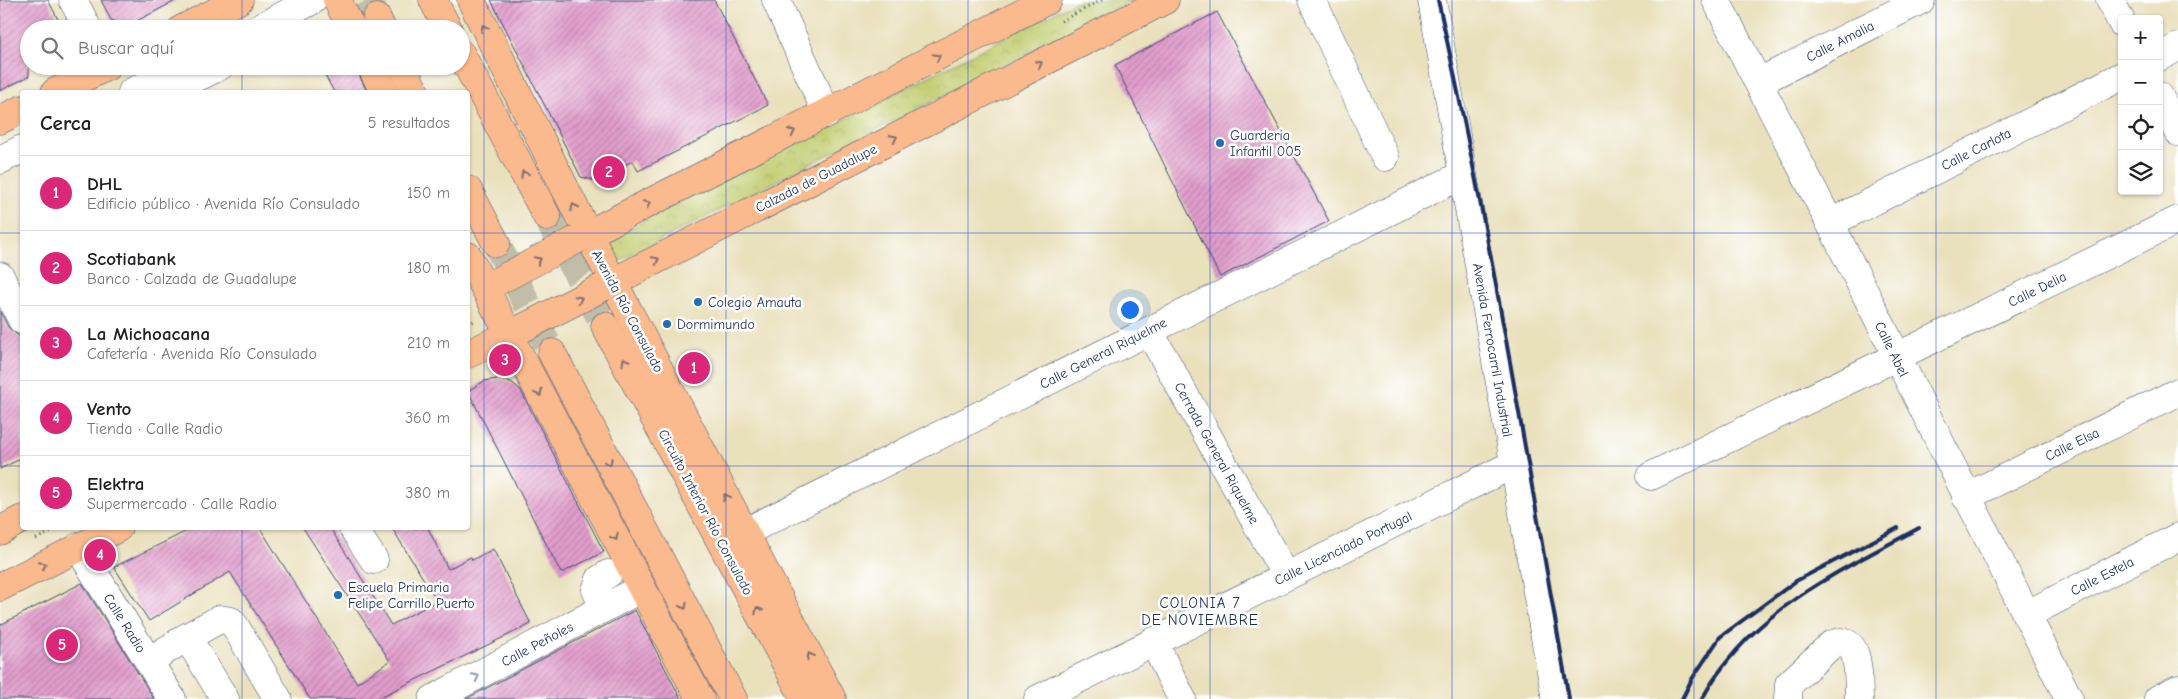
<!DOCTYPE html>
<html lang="es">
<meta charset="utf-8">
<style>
:root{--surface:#fff;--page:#f6f6f6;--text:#202124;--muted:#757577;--line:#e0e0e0;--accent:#db2777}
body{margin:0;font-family:"Comic Neue",sans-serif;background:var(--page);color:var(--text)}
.controls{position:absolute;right:15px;top:15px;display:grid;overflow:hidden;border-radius:5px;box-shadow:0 1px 4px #0004}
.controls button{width:45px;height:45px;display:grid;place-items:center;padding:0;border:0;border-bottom:1px solid var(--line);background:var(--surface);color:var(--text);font:25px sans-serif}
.you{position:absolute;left:1129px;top:309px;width:18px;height:18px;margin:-12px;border:4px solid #fff;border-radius:50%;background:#1a73e8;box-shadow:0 0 0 8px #1a73e833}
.badge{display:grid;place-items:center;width:32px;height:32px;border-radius:50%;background:var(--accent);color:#fff;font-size:16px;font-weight:700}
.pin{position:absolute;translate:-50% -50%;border:2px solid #fff;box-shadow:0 1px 5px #0006}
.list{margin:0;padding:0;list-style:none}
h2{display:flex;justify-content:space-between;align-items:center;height:65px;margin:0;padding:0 20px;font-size:21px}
h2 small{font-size:16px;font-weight:400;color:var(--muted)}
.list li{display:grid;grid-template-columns:32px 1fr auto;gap:15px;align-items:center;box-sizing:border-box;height:75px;padding:0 20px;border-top:1px solid var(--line)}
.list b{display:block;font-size:19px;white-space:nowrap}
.list p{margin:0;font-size:16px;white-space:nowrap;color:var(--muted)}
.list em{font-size:16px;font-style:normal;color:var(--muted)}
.icon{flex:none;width:28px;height:28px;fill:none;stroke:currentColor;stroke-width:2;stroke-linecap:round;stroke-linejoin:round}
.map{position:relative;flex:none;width:2178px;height:699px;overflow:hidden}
.search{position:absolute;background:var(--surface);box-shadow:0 1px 4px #0004;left:20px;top:20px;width:450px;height:55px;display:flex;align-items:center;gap:12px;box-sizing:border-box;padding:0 18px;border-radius:28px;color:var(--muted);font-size:19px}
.panel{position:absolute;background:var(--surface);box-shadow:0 1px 4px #0004;left:20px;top:90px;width:450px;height:440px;border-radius:5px}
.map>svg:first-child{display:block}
.park{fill:url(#park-crowns);stroke:#6e7e66}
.building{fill:url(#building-hatch)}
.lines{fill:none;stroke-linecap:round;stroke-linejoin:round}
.highway-tunnel{stroke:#c0bda9;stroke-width:28;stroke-dasharray:28 14;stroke-linecap:butt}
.minor-casing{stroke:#3a4a6c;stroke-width:29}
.major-casing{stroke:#3a4a6c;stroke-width:29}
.highway-casing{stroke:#3a4a6c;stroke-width:29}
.path{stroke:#3a4a6c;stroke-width:3;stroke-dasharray:1 4;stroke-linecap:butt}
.minor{stroke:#fff;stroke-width:28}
.major{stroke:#fbba8d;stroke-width:28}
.highway{stroke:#fbba8d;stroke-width:28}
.rail{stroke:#1b2f5e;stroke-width:4}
.major-bridge-casing{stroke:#3a4a6c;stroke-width:29;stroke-linecap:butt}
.major-bridge{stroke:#fbba8d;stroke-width:28}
.oneway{stroke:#806e73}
.oneway2{stroke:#8d97ae}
.grid{fill:none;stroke:#1d4ed8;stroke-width:1;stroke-opacity:0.55}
.poi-dot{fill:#1f6fb2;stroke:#fff;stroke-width:2}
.labels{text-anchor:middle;stroke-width:5;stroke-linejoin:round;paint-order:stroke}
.street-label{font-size:14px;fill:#1b2f5e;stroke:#fff}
.poi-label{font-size:14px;fill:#1b2f5e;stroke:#fff;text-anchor:start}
.neighbourhood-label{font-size:15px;letter-spacing:1px;fill:#1b2f5e;stroke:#fff}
</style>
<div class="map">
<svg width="2178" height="699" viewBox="0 0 2178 699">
<defs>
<pattern id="park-crowns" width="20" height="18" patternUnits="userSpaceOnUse" patternTransform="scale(1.25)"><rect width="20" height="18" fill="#c0cc6d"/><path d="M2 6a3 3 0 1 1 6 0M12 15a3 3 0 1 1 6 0" fill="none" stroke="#a4b061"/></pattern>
<pattern id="building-hatch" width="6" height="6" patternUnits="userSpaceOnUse" patternTransform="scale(1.25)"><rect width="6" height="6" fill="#e29ecc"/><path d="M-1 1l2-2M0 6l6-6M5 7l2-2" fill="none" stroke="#b681a9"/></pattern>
</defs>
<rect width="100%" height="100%" fill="#fff"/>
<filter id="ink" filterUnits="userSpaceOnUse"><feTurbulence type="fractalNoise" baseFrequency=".02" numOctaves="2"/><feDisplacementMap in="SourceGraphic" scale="10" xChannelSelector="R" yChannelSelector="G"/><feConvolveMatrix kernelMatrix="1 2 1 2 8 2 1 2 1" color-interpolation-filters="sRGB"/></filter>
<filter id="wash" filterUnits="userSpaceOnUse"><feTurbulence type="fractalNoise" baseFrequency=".0096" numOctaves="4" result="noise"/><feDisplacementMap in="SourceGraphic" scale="20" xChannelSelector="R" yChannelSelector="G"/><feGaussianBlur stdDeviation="1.12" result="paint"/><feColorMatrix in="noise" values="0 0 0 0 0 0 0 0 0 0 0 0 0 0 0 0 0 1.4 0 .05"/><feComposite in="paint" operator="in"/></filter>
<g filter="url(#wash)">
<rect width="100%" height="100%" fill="#e9e0bc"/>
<polygon class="park" points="1079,0 1132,0 617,262 607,240"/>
<g id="blocks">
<g class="building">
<polygon points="0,0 48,0 63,29 29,29 29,76 0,91"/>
<polygon points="101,0 177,0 127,26 111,20"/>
<polygon points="491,0 714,0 768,105 638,171 633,161 594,180 581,177"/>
<polygon points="1217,12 1329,221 1220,277 1115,65"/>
<polygon points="320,66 355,66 367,92 334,92"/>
<polygon points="0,311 8,327 22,339 22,458 0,469"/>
<polygon points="498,379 511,382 520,389 604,552 561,573 468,391 484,381"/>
<polygon points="193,528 260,528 357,683 390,661 303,528 330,528 391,625 437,601 392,528 428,528 448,569 471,557 472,560 493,549 531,624 376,699 310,699 230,572 149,621 114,567"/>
<polygon points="82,583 154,699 0,699 0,625"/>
<polygon points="635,610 681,699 466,699"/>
</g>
</g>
</g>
<g filter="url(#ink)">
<use href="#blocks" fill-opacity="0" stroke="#3a4a6c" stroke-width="1"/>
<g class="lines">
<g class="highway-tunnel">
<polyline points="368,0 377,18"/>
<polyline points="547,217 605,326"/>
<polyline points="496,243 552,353"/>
</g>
<defs>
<g id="minor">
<polyline points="73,0 88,29"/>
<polyline points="776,0 827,114"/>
<polyline points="1312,0 1385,157"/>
<polyline points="1432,0 1556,699"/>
<polyline points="1716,0 1830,223 2069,699"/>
<polyline points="2110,0 2122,23"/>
<polyline points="257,29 313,0"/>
<polyline points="2159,57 2178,47"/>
<polyline points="1759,82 1921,0"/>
<polyline points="132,92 184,66"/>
<polyline points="168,92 220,66"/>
<polyline points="2159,96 2178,132"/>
<polyline points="0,160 22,149"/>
<polyline points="1830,223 2122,76"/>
<polyline points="0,276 22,320"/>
<polyline points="1149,331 1286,576"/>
<polyline points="1651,476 2178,220"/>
<polyline points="1966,497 2178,392"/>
<polyline points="353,528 374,560"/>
<polyline points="745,532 1462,175"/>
<polyline points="78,547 172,699"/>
<polyline points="604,608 596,590 600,579 608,574"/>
<polyline points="2026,615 2178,537"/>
<polyline points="1153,641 1182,699"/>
<polyline points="149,661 187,637"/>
<polyline points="225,699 187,637 220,619 231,621 235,626 278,699"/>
<polyline points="433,699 642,588"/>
<polyline points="1038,699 1514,464"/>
<path d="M 1788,699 L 1789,684 L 1831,645 C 1862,629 1858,681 1859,699"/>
<polyline points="2158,699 2178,689"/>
</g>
<g id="major">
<polyline points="337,0 352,29"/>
<polyline points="471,0 588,234 832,699"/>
<polyline points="182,29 239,0"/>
<polyline points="371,66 384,92"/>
<polyline points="55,92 108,66"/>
<polyline points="0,120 22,109"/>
<polyline points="578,239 1048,0"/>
<polyline points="468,256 700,699"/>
<polyline points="603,287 1165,0"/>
<polyline points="468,354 523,328"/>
<polyline points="0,531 22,519"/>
<polyline points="0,587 118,528"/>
</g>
<g id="highway">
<polyline points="433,0 448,29"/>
<polyline points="377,18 382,29"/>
<polyline points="461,54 547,217"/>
<polyline points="402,66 415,92"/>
<polyline points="468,190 496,243"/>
<polyline points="605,326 805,699"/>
<polyline points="552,353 733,699"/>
</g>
</defs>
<use href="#minor" class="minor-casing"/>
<use href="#major" class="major-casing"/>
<use href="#highway" class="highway-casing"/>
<g class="path">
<polyline points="1061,21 1102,0"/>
<polyline points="468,324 476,320"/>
<polyline points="36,539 59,528"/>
</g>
<use href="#minor" class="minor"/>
<use href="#major" class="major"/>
<use href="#highway" class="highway"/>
<g class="rail">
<path d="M 1438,0 C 1490,231 1528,466 1569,699"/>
<polyline points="1682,699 1692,679 1720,637 1796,581 1898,528"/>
<path d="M 1702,699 C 1750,611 1835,574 1919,528"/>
</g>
<defs>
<g id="major-bridge">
<polyline points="498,281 578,239"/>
<polyline points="523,328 603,287"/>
</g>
</defs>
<use href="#major-bridge" class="major-bridge-casing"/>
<use href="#major-bridge" class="major-bridge"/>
</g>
<defs><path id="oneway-chevron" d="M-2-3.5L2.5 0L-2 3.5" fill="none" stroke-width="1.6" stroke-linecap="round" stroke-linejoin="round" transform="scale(1.25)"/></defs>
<g class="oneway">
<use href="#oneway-chevron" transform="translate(484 28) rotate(-117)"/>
<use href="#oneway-chevron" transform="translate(937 57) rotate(-27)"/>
<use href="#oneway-chevron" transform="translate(1039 64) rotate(-27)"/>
<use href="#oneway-chevron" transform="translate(792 132) rotate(-27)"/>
<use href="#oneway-chevron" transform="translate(894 138) rotate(-27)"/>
<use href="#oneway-chevron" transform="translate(524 174) rotate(-118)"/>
<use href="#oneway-chevron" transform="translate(647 204) rotate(-27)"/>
<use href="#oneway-chevron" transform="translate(574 207) rotate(-117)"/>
<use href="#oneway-chevron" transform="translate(538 260) rotate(-27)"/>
<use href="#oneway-chevron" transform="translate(656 260) rotate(-27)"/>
<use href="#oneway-chevron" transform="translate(579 299) rotate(-27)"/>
<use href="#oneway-chevron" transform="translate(625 361) rotate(-119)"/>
<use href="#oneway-chevron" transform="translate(539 393) rotate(62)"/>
<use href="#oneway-chevron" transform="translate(609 462) rotate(63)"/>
<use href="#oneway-chevron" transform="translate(726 497) rotate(-118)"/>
<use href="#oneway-chevron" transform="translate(615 537) rotate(62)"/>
<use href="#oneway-chevron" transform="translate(43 565) rotate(-27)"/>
<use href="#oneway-chevron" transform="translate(684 606) rotate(63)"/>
<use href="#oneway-chevron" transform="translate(758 610) rotate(-118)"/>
<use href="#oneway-chevron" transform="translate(810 656) rotate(-118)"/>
</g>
<use class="oneway2" href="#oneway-chevron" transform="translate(476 677) rotate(-28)"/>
</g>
<path class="grid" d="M 242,0 L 242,29M 484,0 L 484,699M 726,0 L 726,699M 968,0 L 968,699M 1210,0 L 1210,699M 1452,0 L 1452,699M 1694,0 L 1694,699M 1936,0 L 1936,699M 242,66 L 242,92M 0,233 L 22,233M 468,233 L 2178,233M 0,466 L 22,466M 468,466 L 2178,466M 242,528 L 242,699"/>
<g class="poi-dot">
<circle cx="1220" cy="143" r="5"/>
<circle cx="698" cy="302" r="5"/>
<circle cx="667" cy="324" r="5"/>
<circle cx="338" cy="595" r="5"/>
</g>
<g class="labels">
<g class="street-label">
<text transform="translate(1840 41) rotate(-27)" y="5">Calle Amalia</text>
<text transform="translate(1976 149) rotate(-27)" y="5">Calle Carlota</text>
<text transform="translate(816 178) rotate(-27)" y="5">Calzada de Guadalupe</text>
<text transform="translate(2037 289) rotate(-26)" y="5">Calle Delia</text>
<text transform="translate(628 311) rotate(62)" y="5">Avenida Río Consulado</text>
<text transform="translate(1892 349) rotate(64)" y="5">Calle Abel</text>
<text transform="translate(1493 350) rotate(80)" y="5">Avenida Ferrocarril Industrial</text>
<text transform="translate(1103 353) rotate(-27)" y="5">Calle General Riquelme</text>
<text transform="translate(2072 444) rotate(-26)" y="5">Calle Elsa</text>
<text transform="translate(1217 453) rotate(61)" y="5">Cerrada General Riquelme</text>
<text transform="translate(706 512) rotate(62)" y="5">Circuito Interior Río Consulado</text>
<text transform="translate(1343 548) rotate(-26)" y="5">Calle Licenciado Portugal</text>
<text transform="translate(2102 576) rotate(-27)" y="5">Calle Estela</text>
<text transform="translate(125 623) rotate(58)" y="5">Calle Radio</text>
<text transform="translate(537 644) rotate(-28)" y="5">Calle Peñoles</text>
</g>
<g class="poi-label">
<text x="1230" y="140">Guarderia<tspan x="1230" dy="16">Infantil 005</tspan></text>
<text x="708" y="307">Colegio Amauta</text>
<text x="677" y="329">Dormimundo</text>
<text x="348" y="592">Escuela Primaria<tspan x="348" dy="16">Felipe Carrillo Puerto</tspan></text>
</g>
<g class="neighbourhood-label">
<text x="1200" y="608">COLONIA 7<tspan x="1200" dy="17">DE NOVIEMBRE</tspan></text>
</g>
</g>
</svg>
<div class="controls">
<button>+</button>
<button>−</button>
<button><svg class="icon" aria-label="locate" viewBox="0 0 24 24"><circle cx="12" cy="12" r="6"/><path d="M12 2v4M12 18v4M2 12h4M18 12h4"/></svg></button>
<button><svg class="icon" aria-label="layers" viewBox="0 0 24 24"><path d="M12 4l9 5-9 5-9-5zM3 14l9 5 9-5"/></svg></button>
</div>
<div class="you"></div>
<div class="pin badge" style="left:694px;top:368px">1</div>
<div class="pin badge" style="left:609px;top:172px">2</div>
<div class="pin badge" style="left:505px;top:360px">3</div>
<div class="pin badge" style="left:100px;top:555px">4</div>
<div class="pin badge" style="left:62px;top:645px">5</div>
<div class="search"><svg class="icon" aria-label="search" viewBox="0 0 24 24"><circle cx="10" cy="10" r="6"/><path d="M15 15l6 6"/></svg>Buscar aquí</div>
<section class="panel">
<h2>Cerca<small>5 resultados</small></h2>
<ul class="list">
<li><span class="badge">1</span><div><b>DHL</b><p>Edificio público · Avenida Río Consulado</p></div><em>150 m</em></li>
<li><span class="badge">2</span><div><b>Scotiabank</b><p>Banco · Calzada de Guadalupe</p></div><em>180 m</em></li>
<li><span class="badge">3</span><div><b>La Michoacana</b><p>Cafetería · Avenida Río Consulado</p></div><em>210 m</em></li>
<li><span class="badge">4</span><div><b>Vento</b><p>Tienda · Calle Radio</p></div><em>360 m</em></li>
<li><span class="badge">5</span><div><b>Elektra</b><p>Supermercado · Calle Radio</p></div><em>380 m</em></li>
</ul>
</section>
</div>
